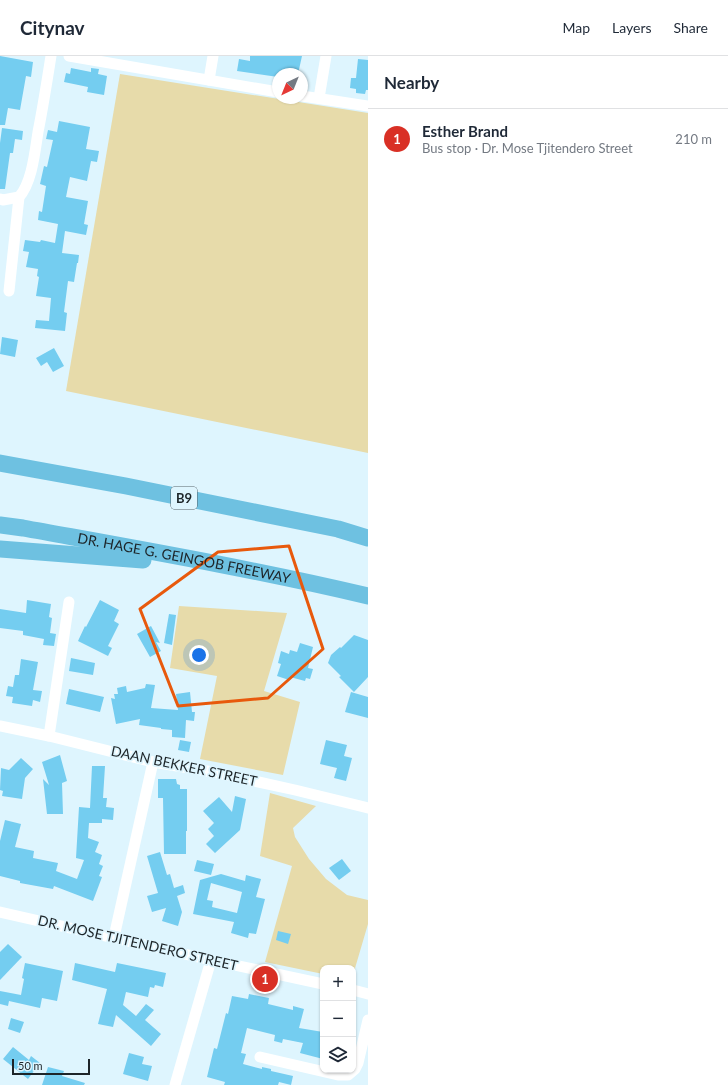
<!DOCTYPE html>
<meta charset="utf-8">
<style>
:root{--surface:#fff;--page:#f2f2f3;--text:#1f2937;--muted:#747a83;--line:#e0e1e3;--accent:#d93025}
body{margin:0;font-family:Lato,sans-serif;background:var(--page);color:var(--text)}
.controls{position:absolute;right:12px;bottom:12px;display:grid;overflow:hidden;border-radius:8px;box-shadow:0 1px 3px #0004}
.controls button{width:36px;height:36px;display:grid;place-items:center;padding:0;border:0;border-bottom:1px solid var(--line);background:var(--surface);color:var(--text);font:20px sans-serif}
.compass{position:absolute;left:272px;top:12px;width:36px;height:36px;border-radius:50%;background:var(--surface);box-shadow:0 1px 3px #0004;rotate:223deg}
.scale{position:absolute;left:12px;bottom:10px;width:78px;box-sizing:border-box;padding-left:4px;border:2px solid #1d2529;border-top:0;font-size:11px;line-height:14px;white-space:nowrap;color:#1d2529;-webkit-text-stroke:3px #def5fe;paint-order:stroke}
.you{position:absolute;left:199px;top:599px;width:14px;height:14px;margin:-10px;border:3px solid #fff;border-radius:50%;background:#1a73e8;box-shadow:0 0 0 6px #1a73e833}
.badge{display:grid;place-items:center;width:26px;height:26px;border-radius:50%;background:var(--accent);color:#fff;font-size:13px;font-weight:700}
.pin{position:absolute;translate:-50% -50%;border:2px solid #fff;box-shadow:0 1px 4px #0006}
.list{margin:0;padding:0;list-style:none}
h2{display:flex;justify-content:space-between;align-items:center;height:52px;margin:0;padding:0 16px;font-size:17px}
h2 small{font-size:13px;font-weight:400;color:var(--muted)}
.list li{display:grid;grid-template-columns:26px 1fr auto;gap:12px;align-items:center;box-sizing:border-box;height:60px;padding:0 16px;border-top:1px solid var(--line)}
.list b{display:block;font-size:15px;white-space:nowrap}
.list p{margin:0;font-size:13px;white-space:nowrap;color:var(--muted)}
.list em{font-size:13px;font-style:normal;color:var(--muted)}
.icon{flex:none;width:22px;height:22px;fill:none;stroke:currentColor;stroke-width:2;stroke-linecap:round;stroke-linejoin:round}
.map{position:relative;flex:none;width:368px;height:1029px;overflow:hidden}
header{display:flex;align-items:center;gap:24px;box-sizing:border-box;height:56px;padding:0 20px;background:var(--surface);border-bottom:1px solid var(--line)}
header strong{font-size:19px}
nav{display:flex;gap:22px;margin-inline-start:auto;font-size:14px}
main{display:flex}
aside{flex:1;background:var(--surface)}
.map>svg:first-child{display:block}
.green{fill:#e7dbaa}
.building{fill:#74cdf0;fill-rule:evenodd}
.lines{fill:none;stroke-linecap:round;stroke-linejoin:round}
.minor{stroke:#fff;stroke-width:11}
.highway{stroke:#6ec1e1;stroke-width:17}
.marked{fill:none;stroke:#e8590c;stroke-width:3;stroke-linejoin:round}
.labels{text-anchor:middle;stroke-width:3.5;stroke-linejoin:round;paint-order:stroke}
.shield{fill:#def5fe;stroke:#576369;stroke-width:1}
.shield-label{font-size:13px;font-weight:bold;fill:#1d2529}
.street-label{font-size:14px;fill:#1d2529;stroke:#def5fe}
</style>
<header>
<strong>Citynav</strong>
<nav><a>Map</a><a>Layers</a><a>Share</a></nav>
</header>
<main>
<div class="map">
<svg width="368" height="1029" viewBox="0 0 368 1029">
<rect width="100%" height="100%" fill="#def5fe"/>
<g class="green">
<polygon points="120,18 368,57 368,397 66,335"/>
<polygon points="179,550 287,557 264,635 300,646 283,719 200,703 217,620 170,612"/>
<polygon points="270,737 316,750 293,772 295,781 309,803 326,823 347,839 368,844 368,868 353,919 353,912 323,912 323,918 265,906 292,810 260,800"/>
</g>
<g class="building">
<polygon points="0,0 33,6 31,21 26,20 20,54 8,52 5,69 0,69"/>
<polygon points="250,0 302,0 298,18 278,18 278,21 237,15 239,3 250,5"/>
<polygon points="358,3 368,4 368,34 366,34 365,38 356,37 356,33 350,32 351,22 356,22"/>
<polygon points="71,12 91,16 91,12 99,13 98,18 107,20 104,39 87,36 88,31 64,26 66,17 70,18"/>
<polygon points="59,65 90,71 86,93 99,95 97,106 91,105 87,125 70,121 66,141 88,145 84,168 88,169 86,179 65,175 62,197 79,199 78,207 77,207 74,226 68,225 64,256 67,257 65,275 35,272 36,264 49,265 51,242 36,240 39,221 37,220 38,213 26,211 29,196 23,195 25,184 40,186 41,184 55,187 58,168 38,164 39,155 42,156 46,130 40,128 44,110 47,111 53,84 46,83 48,74 57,76"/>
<polygon points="2,72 23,75 22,84 15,83 13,97 10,97 5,133 0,133 0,87"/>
<polygon points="2,281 18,284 15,301 0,298"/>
<polygon points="54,292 64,310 53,316 47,306 41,310 36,302"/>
<polygon points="27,544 51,548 49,561 52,562 50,577 56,578 54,590 43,589 44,583 23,579 23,575 0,572 0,553 26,557"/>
<polygon points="100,544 119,554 114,565 119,568 108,590 112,592 108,600 78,585 85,570 86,571"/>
<polygon points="169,558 176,559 172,589 164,587"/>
<polygon points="151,570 160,587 156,586 161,595 150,601 137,578"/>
<polygon points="354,579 368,584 368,621 354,636 339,621 341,620 328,607 331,599 340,591 341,592"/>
<polygon points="300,587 313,591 308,612 313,613 310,623 306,622 305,625 290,621 289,624 277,620 281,608 278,607 281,595 289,598 290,594 297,596"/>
<polygon points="71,602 95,607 93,619 69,615"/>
<polygon points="21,603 38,606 33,634 42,635 40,646 33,644 32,650 12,647 13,641 6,640 8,630 13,631 15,619 19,619"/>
<polygon points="146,628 155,629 151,652 178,654 176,638 190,636 192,656 195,656 194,665 186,664 185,682 172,681 172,674 161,673 161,672 139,669 140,663 116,668 111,642 115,643 114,638 118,638 117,632 126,630 127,636 145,632"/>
<polygon points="69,633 104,641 100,656 66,648"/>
<polygon points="351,636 368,641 368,662 345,656"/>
<polygon points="180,684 191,686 189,696 178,694"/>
<polygon points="326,684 347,689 344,700 352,702 346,725 334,722 337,712 320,708"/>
<polygon points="60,699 67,725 62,727 63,758 47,758 43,723 49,729 42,706"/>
<polygon points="21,702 33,713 25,722 22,743 2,740 3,735 0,734 1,712 9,714"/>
<polygon points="92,710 105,710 103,742 107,742 106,751 114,752 113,764 102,763 102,767 89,767 88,782 99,786 95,796 102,799 99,808 103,810 99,820 102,821 93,845 54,830 53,833 20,827 20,825 0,820 0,785 5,764 21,768 15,791 34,795 33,802 58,807 56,815 77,823 84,804 76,802 79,751 90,752"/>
<polygon points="158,723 176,723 177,728 180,729 180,733 187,733 187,775 186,775 186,798 164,798 163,742 158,742"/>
<polygon points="235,740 246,743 240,774 215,797 206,788 214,780 208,773 214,767 203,755 219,741 232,756"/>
<polygon points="160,796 167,819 170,818 174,832 183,829 185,837 177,840 182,856 178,870 162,865 166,852 152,856 147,840 158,837 147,800"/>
<polygon points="342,803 351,815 339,824 329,812"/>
<polygon points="197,804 214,808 211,819 194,815"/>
<path d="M 221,818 L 245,825 L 246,819 L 261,823 L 256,841 L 265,843 L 256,878 L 249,877 L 248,882 L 231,877 L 234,866 L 193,858 L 200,824 ZM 211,827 L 242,836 L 237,857 L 212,851 L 213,845 L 207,844 Z"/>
<polygon points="278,875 291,878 288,888 276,884"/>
<polygon points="8,888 22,901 0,924 0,896"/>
<polygon points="25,907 63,915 57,945 42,942 40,952 9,945 8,950 0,948 0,935 21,939 24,923 22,922"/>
<polygon points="75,907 115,916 117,907 166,917 163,931 155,929 154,932 150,931 148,941 126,936 123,949 136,960 146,948 154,954 145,964 161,978 151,990 116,959 113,971 98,968 107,933 72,924"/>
<polygon points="249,938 269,942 268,948 293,954 293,950 304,953 299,972 323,976 323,1003 300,997 303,987 283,983 282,987 274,985 275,979 247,972 241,997 246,998 243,1008 262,1013 262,1011 271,1013 271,1015 293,1020 291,1029 279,1026 278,1029 224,1029 225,1026 207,1021 214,992 217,993 226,957 228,958 232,940 248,943"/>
<polygon points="11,962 24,966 20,977 8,973"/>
<polygon points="13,991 29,1004 31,1000 40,1007 28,1023 3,1003"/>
<polygon points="129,997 144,1001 142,1008 152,1010 148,1025 123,1018"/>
<polygon points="48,1011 64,1015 62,1020 85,1027 84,1029 42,1029"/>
</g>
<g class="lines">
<g class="minor">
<polyline points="69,0 278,36"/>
<polyline points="209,24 213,0"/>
<polyline points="302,40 368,50"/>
<polyline points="319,42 326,0"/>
<path d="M 0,143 L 3,144 L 19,141 C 32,127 35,95 38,76 C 43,51 47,25 51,0"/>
<polyline points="9,235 19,141"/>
<polyline points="0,670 49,680 153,706 213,716 295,734 368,752"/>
<polyline points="49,680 69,546"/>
<polyline points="0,856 211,904 323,928"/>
<polyline points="114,881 153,706"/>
<polyline points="353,934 368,938"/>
<polyline points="260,1001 338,1019 348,1019 355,1013 358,1007 368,964"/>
<polyline points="175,1029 211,904"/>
</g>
<g class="highway">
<polyline points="0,407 126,430 338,473 368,482"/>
<path id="s1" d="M 0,469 L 23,472 C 138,493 254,513 368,540"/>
<polyline points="0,493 143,504"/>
</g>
</g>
<path class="marked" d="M 289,490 L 323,593 L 268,642 L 178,650 L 140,553 L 218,496 Z"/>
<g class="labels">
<rect class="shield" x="171" y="431" width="26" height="22" rx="3"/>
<g class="shield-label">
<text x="184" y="447">B9</text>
</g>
<g class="street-label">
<text dy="5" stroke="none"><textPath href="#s1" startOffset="187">DR. HAGE G. GEINGOB FREEWAY</textPath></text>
<text transform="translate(184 710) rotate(12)" y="5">DAAN BEKKER STREET</text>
<text transform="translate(138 887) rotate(13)" y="5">DR. MOSE TJITENDERO STREET</text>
</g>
</g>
</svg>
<div class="controls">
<button>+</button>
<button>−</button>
<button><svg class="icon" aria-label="layers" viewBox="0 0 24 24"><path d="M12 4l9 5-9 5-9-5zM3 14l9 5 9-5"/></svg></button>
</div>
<svg class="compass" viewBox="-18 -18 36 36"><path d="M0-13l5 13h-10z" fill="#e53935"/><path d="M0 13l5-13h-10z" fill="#747a83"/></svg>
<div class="scale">50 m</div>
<div class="you"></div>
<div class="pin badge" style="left:265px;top:923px">1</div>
</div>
<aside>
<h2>Nearby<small></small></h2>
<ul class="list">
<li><span class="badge">1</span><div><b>Esther Brand</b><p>Bus stop · Dr. Mose Tjitendero Street</p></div><em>210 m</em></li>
</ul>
</aside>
</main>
